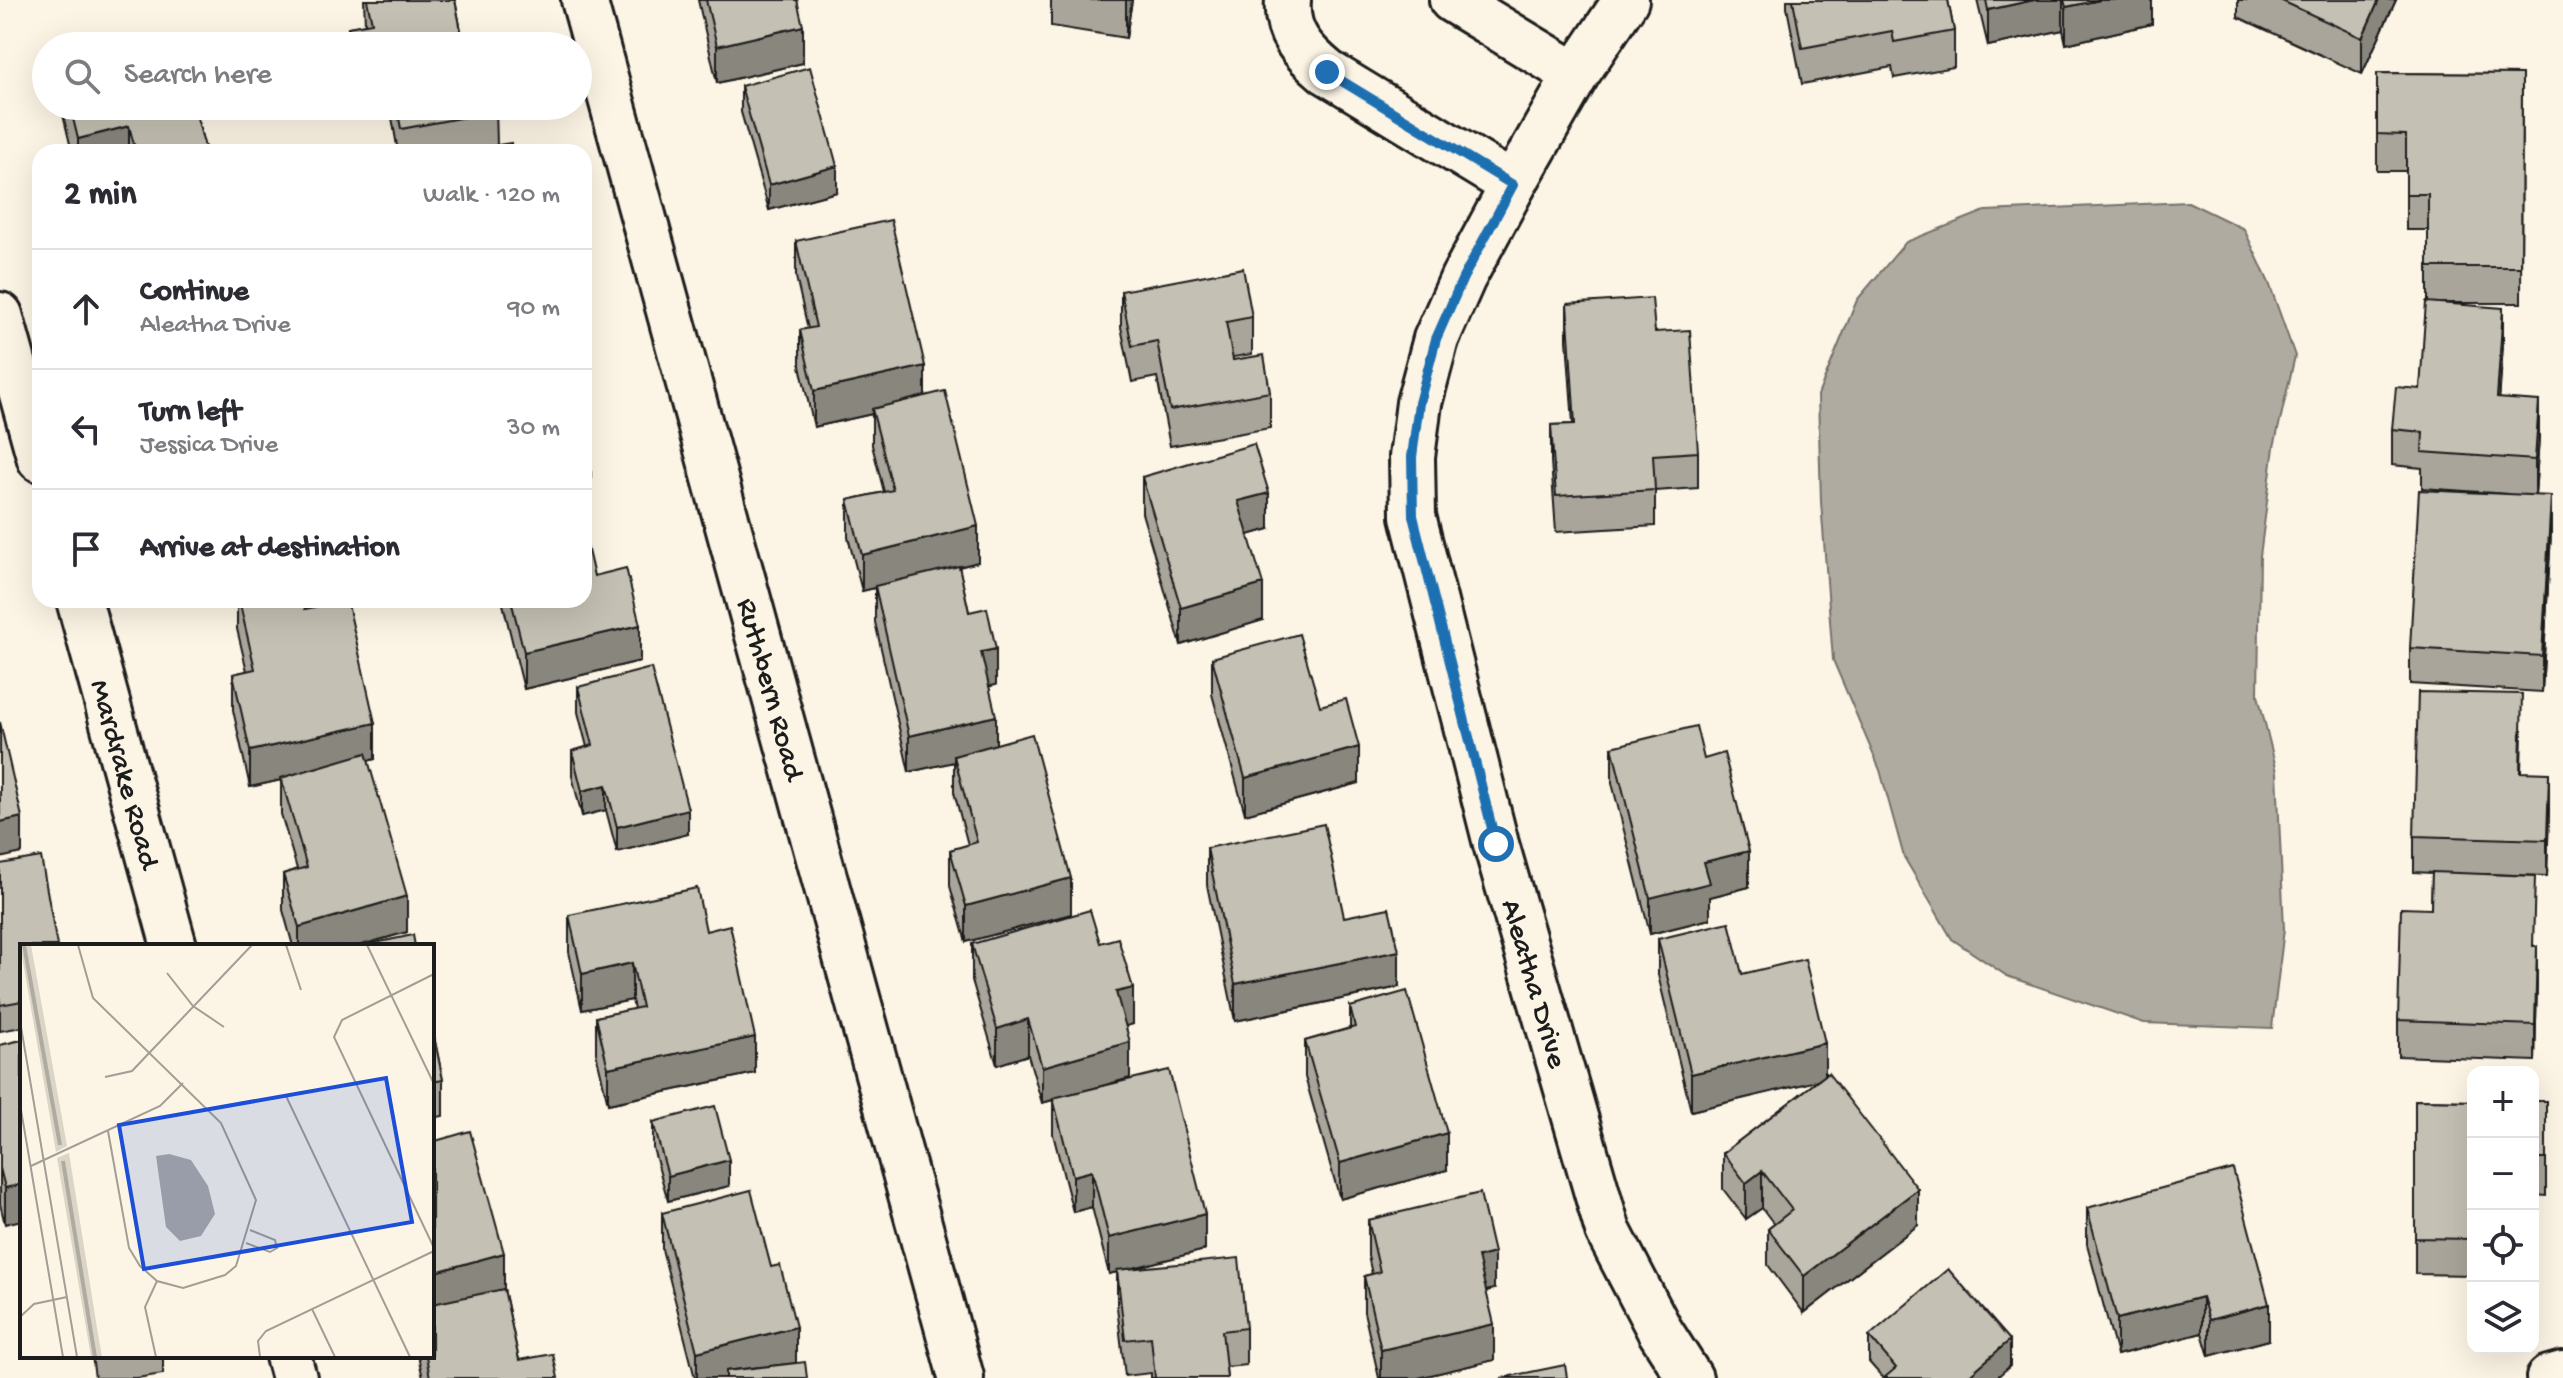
<!DOCTYPE html>
<meta charset="utf-8">
<style>
:root{--surface:#fff;--page:#f2f2f3;--text:#2b2b33;--muted:#7c7c81;--line:#e1e1e2}
body{margin:0;font-family:"Gochi Hand",sans-serif;background:var(--page);color:var(--text)}
.controls{position:absolute;right:24px;bottom:24px;display:grid;overflow:hidden;border-radius:16px;box-shadow:0 8px 32px #0002}
.controls button{width:72px;height:72px;display:grid;place-items:center;padding:0;border:0;border-bottom:2px solid var(--line);background:var(--surface);color:var(--text);font:40px sans-serif}
.stop{position:absolute;width:24px;height:24px;margin:-18px;border:6px solid #1f6fb2;border-radius:50%;background:#fff}
.stop.end{background:#1f6fb2;border-color:#fff;box-shadow:0 2px 8px #0008}
.list{margin:0;padding:0;list-style:none}
h2{display:flex;justify-content:space-between;align-items:center;height:104px;margin:0;padding:0 32px;font-size:34px}
h2 small{font-size:26px;font-weight:400;color:var(--muted)}
.list li{display:grid;grid-template-columns:52px 1fr auto;gap:24px;align-items:center;box-sizing:border-box;height:120px;padding:0 32px;border-top:2px solid var(--line)}
.list b{display:block;font-size:30px;white-space:nowrap}
.list p{margin:0;font-size:26px;white-space:nowrap;color:var(--muted)}
.list em{font-size:26px;font-style:normal;color:var(--muted)}
.icon{flex:none;width:44px;height:44px;fill:none;stroke:currentColor;stroke-width:2;stroke-linecap:round;stroke-linejoin:round}
.map{position:relative;flex:none;width:2563px;height:1378px;overflow:hidden}
.search{position:absolute;background:var(--surface);box-shadow:0 8px 32px #0002;left:32px;top:32px;width:560px;height:88px;display:flex;align-items:center;gap:20px;box-sizing:border-box;padding:0 28px;border-radius:44px;color:var(--muted);font-size:30px}
.panel{position:absolute;background:var(--surface);box-shadow:0 8px 32px #0002;left:32px;top:144px;width:560px;height:464px;border-radius:24px}
.map>svg:first-child{display:block}
.water{fill:#b0aba1;stroke:#75726c;stroke-width:2}
.lines{fill:none;stroke-linecap:round;stroke-linejoin:round}
.minor-casing{stroke:#1c1c1c;stroke-width:50}
.minor{stroke:#fcf5e5;stroke-width:44}
.wall{fill:#a9a59a;stroke:#1c1c1c;stroke-width:2}
.shaded-wall{fill:#89867d;stroke:#1c1c1c;stroke-width:2}
.building{fill:#c4c0b3;stroke:#1c1c1c;stroke-width:2}
.route{stroke:#1f6fb2;stroke-width:10}
.labels{text-anchor:middle;stroke-width:6;stroke-linejoin:round;paint-order:stroke}
.street-label{font-size:30px;fill:#1c1c1c;stroke:#fcf5e5}
.inset-river{fill:none;stroke:#b0aba1;stroke-width:4}
.inset-road{fill:none;stroke:#a29e95;stroke-width:2}
.view{fill:#1d4ed8;fill-opacity:0.15;stroke:#1d4ed8;stroke-width:4}
.inset-edge{fill:none;stroke:#1c1c1c;stroke-width:4}
</style>
<div class="map">
<svg width="2563" height="1378" viewBox="0 0 2563 1378">
<rect width="100%" height="100%" fill="#fcf5e5"/>
<filter id="ink" filterUnits="userSpaceOnUse"><feTurbulence type="fractalNoise" baseFrequency=".0125" numOctaves="2"/><feDisplacementMap in="SourceGraphic" scale="16" xChannelSelector="R" yChannelSelector="G"/><feConvolveMatrix kernelMatrix="1 2 1 2 8 2 1 2 1" color-interpolation-filters="sRGB"/></filter>
<g filter="url(#ink)">
<polygon class="water" points="2188,202 2244,229 2269,283 2295,356 2274,447 2260,556 2258,695 2277,772 2284,929 2272,1028 2144,1023 2007,976 1952,939 1904,857 1880,770 1833,660 1821,502 1818,395 1857,300 1906,242 1985,211"/>
<g class="lines">
<defs>
<g id="minor">
<path id="s1" d="M 584,0 L 961,1377"/>
<path d="M 1288,0 C 1285,33 1303,52 1327,72 L 1513,185"/>
<polyline points="1452,0 1576,75"/>
<path id="s2" d="M 1626,0 L 1576,75 L 1513,185 L 1463,278 L 1436,339 L 1419,403 L 1412,457 L 1413,516 L 1496,844 L 1608,1231 L 1660,1331 L 1690,1378"/>
<polyline points="0,315 40,459"/>
<path id="s3" d="M 79,600 L 174,946"/>
<polyline points="288,1356 294,1378"/>
<polyline points="2549,1378 2563,1374"/>
</g>
</defs>
<use href="#minor" class="minor-casing"/>
<use href="#minor" class="minor"/>
</g>
<g class="wall">
<polygon points="364,0 455,0 464,46 348,46 348,27 365,24"/>
<polygon points="698,0 797,0 803,63 717,83"/>
<polygon points="1051,0 1132,0 1126,38 1051,26"/>
<polygon points="1787,0 1948,0 1954,31 1954,67 1894,78 1892,67 1802,84 1787,8"/>
<polygon points="1977,0 2152,0 2152,24 2066,44 2063,30 1988,46"/>
<polygon points="2238,0 2396,0 2362,74 2238,17"/>
<polygon points="2377,73 2522,74 2521,303 2443,303 2503,344 2499,398 2539,437 2535,496 2551,533 2542,692 2410,684 2410,648 2507,494 2422,488 2422,468 2392,465 2392,429 2420,389 2428,302 2428,230 2406,230 2406,171 2377,171"/>
<polygon points="741,86 837,192 769,210 741,112"/>
<polygon points="63,106 194,106 206,152 72,152 63,115"/>
<polygon points="356,106 375,106 357,110"/>
<polygon points="390,106 496,106 497,145 512,152 398,152"/>
<polygon points="796,241 925,396 978,562 959,567 969,612 996,685 989,686 996,744 1071,914 966,942 950,886 950,850 968,845 954,792 954,762 909,772 875,622 875,588 862,591 848,537 848,500 884,492 872,445 872,414 814,427 800,366 800,330 808,329 796,277"/>
<polygon points="1121,291 1252,317 1252,354 1233,357 1233,360 1270,392 1270,428 1170,446 1157,377 1132,382 1121,327"/>
<polygon points="1567,304 1655,332 1698,452 1698,488 1655,491 1655,526 1556,532 1551,461 1551,425 1573,424 1567,340"/>
<polygon points="1142,477 1269,529 1248,535 1263,620 1181,645 1142,513"/>
<polygon points="594,576 640,661 524,689 502,600 584,600"/>
<polygon points="237,600 303,600 305,609 375,759 368,761 407,932 358,946 293,946 283,910 283,874 297,869 281,814 281,780 250,787 233,710 233,674 247,671 237,629"/>
<polygon points="1212,658 1320,706 1359,783 1245,814 1212,694"/>
<polygon points="578,687 688,834 617,852 606,810 582,816 572,776 572,751 587,747 578,712"/>
<polygon points="2522,731 2521,772 2549,809 2547,876 2488,874 2534,946 2537,982 2535,1061 2398,1056 2398,1020 2431,909 2432,873 2414,872 2414,836"/>
<polygon points="1612,747 1704,759 1749,887 1710,897 1710,919 1650,934 1612,783"/>
<polygon points="1207,848 1344,917 1399,987 1235,1021 1207,885"/>
<polygon points="0,864 22,946 22,1027 0,1031"/>
<polygon points="569,915 706,931 755,1073 608,1104 596,1053 596,1017 634,1009 632,1000 582,1010 569,952"/>
<polygon points="1658,939 1742,974 1825,1076 1918,1225 1804,1313 1768,1265 1768,1229 1774,1224 1762,1208 1746,1219 1723,1189 1723,1153 1819,1080 1691,1111 1658,975"/>
<polygon points="1100,943 1133,1024 1126,1026 1130,1078 1084,1091 1205,1250 1129,1269 1246,1328 1246,1365 1226,1367 1227,1378 1151,1378 1151,1373 1125,1376 1117,1307 1117,1272 1109,1274 1092,1207 1073,1212 1053,1134 1053,1100 1042,1103 1028,1055 997,1065 972,980 972,944"/>
<polygon points="1350,1007 1447,1170 1340,1199 1305,1077 1305,1041 1350,1028"/>
<polygon points="432,1027 443,1080 443,1116 432,1118"/>
<polygon points="22,1040 5,1224 0,1204 0,1045"/>
<polygon points="2415,1100 2473,1101 2473,1275 2415,1274"/>
<polygon points="2533,1101 2546,1101 2546,1196 2534,1195 2534,1275"/>
<polygon points="653,1122 729,1186 668,1201 653,1148"/>
<polygon points="2087,1208 2269,1340 2209,1356 2202,1333 2117,1355 2087,1244"/>
<polygon points="662,1213 796,1363 807,1378 695,1378 662,1249"/>
<polygon points="1368,1220 1494,1289 1486,1291 1494,1360 1418,1378 1379,1378 1364,1312 1364,1276 1372,1274 1368,1256"/>
<polygon points="504,1289 519,1360 558,1378 423,1378 418,1356 432,1356"/>
<polygon points="1869,1336 2010,1366 1883,1378 1869,1362"/>
<polygon points="92,1356 163,1356 163,1374 137,1378 95,1378"/>
</g>
<g class="shaded-wall">
<polygon points="1126,0 1132,0 1126,38"/>
<polygon points="2034,0 2063,0 2063,30 1988,46 1988,10"/>
<polygon points="2100,0 2152,0 2152,24 2066,44 2066,7"/>
<polygon points="2379,0 2396,0 2362,74 2362,38"/>
<polygon points="803,26 803,63 717,83 717,46"/>
<polygon points="129,126 129,152 78,152 78,139"/>
<polygon points="837,166 837,192 769,210 769,185"/>
<polygon points="2503,308 2503,344 2497,434 2497,398"/>
<polygon points="925,366 925,402 872,409 872,414 814,427 814,391"/>
<polygon points="2539,401 2539,437 2535,496 2535,460"/>
<polygon points="591,462 591,488 584,489 584,464"/>
<polygon points="1269,493 1269,529 1238,538 1238,501"/>
<polygon points="2551,496 2551,533 2542,692 2542,656"/>
<polygon points="978,526 978,562 862,591 862,555"/>
<polygon points="1263,584 1263,620 1181,645 1181,608"/>
<polygon points="640,625 640,661 524,689 524,652"/>
<polygon points="996,649 996,685 981,688 981,652"/>
<polygon points="996,716 996,753 954,756 954,762 909,772 909,736"/>
<polygon points="375,723 375,759 250,787 250,751"/>
<polygon points="1359,747 1359,783 1245,814 1245,778"/>
<polygon points="2549,773 2549,809 2547,876 2547,840"/>
<polygon points="606,785 606,810 582,816 582,791"/>
<polygon points="688,809 688,834 617,852 617,827"/>
<polygon points="22,817 22,853 0,858 0,822"/>
<polygon points="1749,851 1749,887 1710,897 1710,919 1650,934 1650,898 1704,862"/>
<polygon points="1071,878 1071,914 966,942 966,906"/>
<polygon points="407,896 407,932 358,946 299,946 299,927"/>
<polygon points="2537,946 2537,982 2535,1061 2535,1025"/>
<polygon points="1399,951 1399,987 1235,1021 1235,984"/>
<polygon points="632,963 632,1000 582,1010 582,974"/>
<polygon points="1133,988 1133,1024 1116,1029 1116,992"/>
<polygon points="1028,1019 1028,1055 997,1065 997,1029"/>
<polygon points="755,1037 755,1073 608,1104 608,1068"/>
<polygon points="1130,1042 1130,1078 1042,1103 1042,1067"/>
<polygon points="1825,1043 1825,1079 1691,1111 1691,1074"/>
<polygon points="1447,1133 1447,1170 1340,1199 1340,1163"/>
<polygon points="729,1160 729,1186 668,1201 668,1176"/>
<polygon points="1092,1171 1092,1207 1073,1212 1073,1176"/>
<polygon points="1762,1171 1762,1208 1746,1219 1746,1183"/>
<polygon points="22,1184 22,1220 5,1224 5,1188"/>
<polygon points="1918,1189 1918,1225 1804,1313 1804,1276"/>
<polygon points="1205,1214 1205,1250 1109,1274 1109,1238"/>
<polygon points="504,1253 504,1289 432,1309 432,1273"/>
<polygon points="1494,1253 1494,1289 1478,1293 1478,1257"/>
<polygon points="2202,1297 2202,1333 2117,1355 2117,1319"/>
<polygon points="2269,1304 2269,1340 2209,1356 2209,1320"/>
<polygon points="1494,1324 1494,1360 1418,1378 1381,1378 1381,1350"/>
<polygon points="796,1327 796,1363 726,1371 726,1378 697,1378 697,1352"/>
<polygon points="2010,1340 2010,1366 1996,1378 1966,1378"/>
</g>
<g class="building">
<polygon points="367,0 455,0 464,46 351,46 348,27 372,23"/>
<polygon points="706,0 797,0 803,26 717,46"/>
<polygon points="1793,0 1948,0 1954,31 1894,42 1892,31 1802,48"/>
<polygon points="1986,0 2034,0 1988,10"/>
<polygon points="2064,0 2100,0 2066,7"/>
<polygon points="2280,0 2379,0 2362,38"/>
<polygon points="810,67 837,166 769,185 741,86"/>
<polygon points="2377,73 2522,74 2521,267 2428,267 2428,194 2406,194 2406,135 2377,134"/>
<polygon points="70,106 194,106 206,152 136,152 129,126 78,139"/>
<polygon points="397,106 496,106 497,111 401,129"/>
<polygon points="511,143 512,152 455,152"/>
<polygon points="891,220 925,366 814,391 800,330 816,327 796,241"/>
<polygon points="1243,268 1252,317 1226,322 1233,360 1264,355 1270,392 1170,410 1157,341 1132,346 1121,291"/>
<polygon points="1652,298 1655,332 1690,330 1698,452 1653,455 1655,490 1556,496 1551,425 1575,424 1567,304"/>
<polygon points="2426,302 2503,308 2497,398 2539,401 2535,460 2422,452 2423,432 2392,429 2396,387 2420,389"/>
<polygon points="945,391 978,526 862,555 848,500 893,490 872,409"/>
<polygon points="584,434 591,462 584,464"/>
<polygon points="1254,444 1269,493 1238,501 1263,584 1181,608 1142,477"/>
<polygon points="2419,490 2551,496 2542,656 2410,648"/>
<polygon points="584,533 594,576 626,568 640,625 524,652 511,600 584,600"/>
<polygon points="959,566 969,612 987,608 996,649 981,652 996,716 909,736 875,586"/>
<polygon points="239,600 303,600 305,609 347,600 375,723 250,751 233,674 255,669"/>
<polygon points="1299,634 1320,706 1346,699 1359,747 1245,778 1212,658"/>
<polygon points="651,668 688,809 617,827 606,785 582,791 572,751 593,745 578,687"/>
<polygon points="2418,692 2522,694 2520,772 2549,773 2547,840 2414,836"/>
<polygon points="0,722 22,817 0,822"/>
<polygon points="1696,726 1704,759 1724,753 1749,851 1704,862 1710,883 1650,898 1612,747"/>
<polygon points="1032,734 1071,878 966,906 950,850 977,842 954,756"/>
<polygon points="366,753 407,896 299,927 283,874 307,867 281,778"/>
<polygon points="1324,824 1344,917 1389,908 1399,951 1235,984 1207,848"/>
<polygon points="41,857 57,946 22,946 22,1001 0,1005 0,864"/>
<polygon points="2432,872 2535,876 2533,946 2537,946 2535,1025 2398,1020 2401,908 2431,909"/>
<polygon points="697,888 706,931 730,925 755,1037 608,1068 596,1017 642,1007 632,963 582,974 569,915"/>
<polygon points="1090,910 1100,943 1118,938 1133,988 1116,992 1130,1042 1042,1067 1028,1019 997,1029 972,944"/>
<polygon points="1729,922 1742,974 1805,959 1825,1043 1691,1074 1658,939"/>
<polygon points="413,935 415,946 361,946"/>
<polygon points="1407,991 1447,1133 1340,1163 1305,1041 1355,1027 1350,1007"/>
<polygon points="432,1027 443,1080 432,1082"/>
<polygon points="22,1040 22,1184 5,1188 0,1168 0,1045"/>
<polygon points="1169,1070 1205,1214 1109,1238 1092,1171 1073,1176 1053,1098"/>
<polygon points="1828,1073 1918,1189 1804,1276 1768,1229 1792,1210 1762,1171 1746,1183 1723,1153"/>
<polygon points="2415,1100 2473,1101 2473,1239 2415,1238"/>
<rect x="2533" y="1101" width="13" height="58"/>
<polygon points="715,1106 729,1160 668,1176 653,1122"/>
<polygon points="470,1131 504,1253 432,1273 432,1142"/>
<polygon points="2233,1169 2269,1304 2209,1320 2202,1297 2117,1319 2087,1208"/>
<polygon points="751,1190 771,1267 780,1265 796,1327 697,1352 662,1213"/>
<polygon points="1480,1193 1494,1253 1478,1257 1494,1324 1381,1350 1364,1276 1380,1272 1368,1220"/>
<rect x="2533" y="1193" width="1" height="46"/>
<polygon points="1239,1258 1246,1328 1222,1331 1227,1378 1155,1378 1151,1337 1125,1340 1117,1270"/>
<polygon points="1948,1269 2010,1340 1966,1378 1884,1378 1896,1368 1869,1336"/>
<polygon points="504,1289 519,1360 553,1354 558,1378 430,1378 426,1356 432,1356 432,1304"/>
<polygon points="805,1362 807,1378 726,1378 726,1371"/>
<polygon points="1565,1365 1567,1378 1501,1378"/>
</g>
</g>
<g class="lines" filter="url(#ink)">
<polyline class="route" points="1327,72 1513,185 1463,278 1436,339 1419,403 1412,457 1413,516 1496,844"/>
</g>
<g class="labels">
<g class="street-label">
<text dy="10" stroke="none"><textPath href="#s1" startOffset="714">Ruthbern Road</textPath></text>
<text dy="10" stroke="none"><textPath href="#s3" startOffset="180">Mardrake Road</textPath></text>
<text dy="10" stroke="none"><textPath href="#s2" startOffset="1052">Aleatha Drive</textPath></text>
</g>
</g>
<g transform="translate(20 944)">
<rect width="414" height="414" fill="#fcf5e5"/>
<path d="M 0,1 L 11,1 L 47,202 L 36,208 ZM 49,209 L 77,384 L 82,413 L 71,413 L 37,214 Z" fill="#dbd5c8"/>
<path d="M 149,210 L 171,216 L 188,242 L 195,270 L 181,292 L 160,297 L 146,283 L 136,212 Z" fill="#b0aba1"/>
<path class="inset-river" d="M 4,1 L 40,201M 43,217 L 75,413"/>
<path class="inset-road" d="M 58,1 L 73,54 L 201,179 L 236,256 L 216,322 L 205,331 L 163,344 L 137,337 L 120,322 L 109,304 L 88,187M 266,1 L 281,46M 347,1 L 414,140M 147,29 L 173,62 L 204,83M 414,30 L 322,76 L 314,93 L 414,304M 0,77 L 57,413M 85,133 L 112,127 L 232,1M 266,152 L 390,413M 0,160 L 43,413M 11,222 L 140,162 L 163,139M 226,299 L 250,308 L 257,304 L 255,296 L 230,286M 292,365 L 315,413M 0,373 L 14,360 L 47,353M 136,413 L 125,363 L 137,337M 240,413 L 238,397 L 246,387 L 414,307"/>
<path class="view" d="M 366,134 L 392,278 L 124,325 L 99,181 Z"/>
<rect width="414" height="414" class="inset-edge"/>
</g>
</svg>
<div class="controls">
<button>+</button>
<button>−</button>
<button><svg class="icon" aria-label="locate" viewBox="0 0 24 24"><circle cx="12" cy="12" r="6"/><path d="M12 2v4M12 18v4M2 12h4M18 12h4"/></svg></button>
<button><svg class="icon" aria-label="layers" viewBox="0 0 24 24"><path d="M12 4l9 5-9 5-9-5zM3 14l9 5 9-5"/></svg></button>
</div>
<div class="stop" style="left:1496px;top:844px"></div>
<div class="stop end" style="left:1327px;top:72px"></div>
<div class="search"><svg class="icon" aria-label="search" viewBox="0 0 24 24"><circle cx="10" cy="10" r="6"/><path d="M15 15l6 6"/></svg>Search here</div>
<section class="panel">
<h2>2 min<small>Walk · 120 m</small></h2>
<ul class="list">
<li><svg class="icon" aria-label="ahead" viewBox="0 0 24 24"><path d="M12 20V5M6 11l6-6 6 6"/></svg><div><b>Continue</b><p>Aleatha Drive</p></div><em>90 m</em></li>
<li><svg class="icon" aria-label="left" viewBox="0 0 24 24"><path d="M17 20v-9H6M10 6l-5 5 5 5"/></svg><div><b>Turn left</b><p>Jessica Drive</p></div><em>30 m</em></li>
<li><svg class="icon" aria-label="arrive" viewBox="0 0 24 24"><path d="M6 21V4h12l-3 4 3 4H6"/></svg><div><b>Arrive at destination</b></div></li>
</ul>
</section>
</div>
